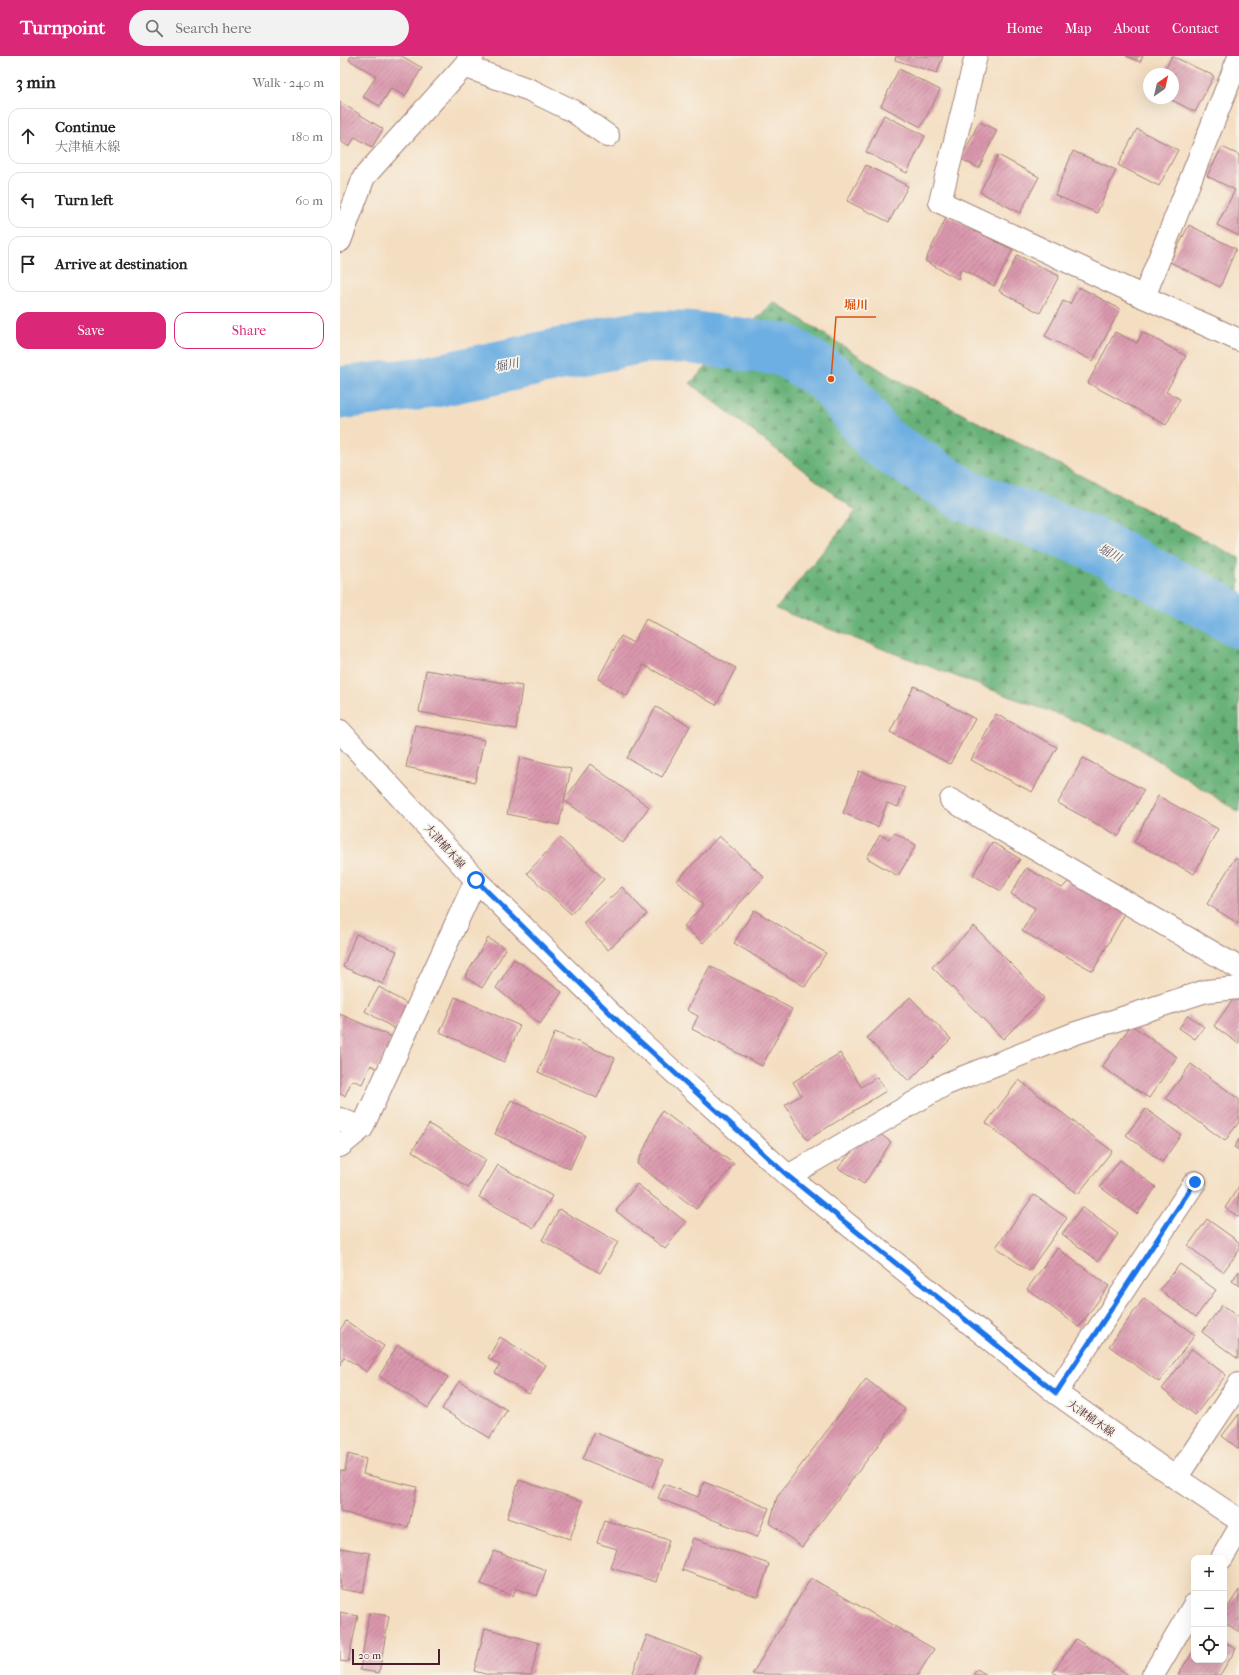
<!DOCTYPE html>
<meta charset="utf-8">
<style>
:root{--surface:#fff;--page:#f2f2f2;--text:#222;--muted:#767676;--line:#e0e0e0;--accent:#db2777}
body{margin:0;font-family:"IM FELL French Canon","Noto Serif JP",serif;background:var(--page);color:var(--text)}
.controls{position:absolute;right:12px;bottom:12px;display:grid;overflow:hidden;border-radius:8px;box-shadow:0 4px 16px #0002}
.controls button{width:36px;height:36px;display:grid;place-items:center;padding:0;border:0;border-bottom:1px solid var(--line);background:var(--surface);color:var(--text);font:20px sans-serif}
.compass{position:absolute;left:803px;top:12px;width:36px;height:36px;border-radius:50%;background:var(--surface);box-shadow:0 4px 16px #0002;rotate:34deg}
.scale{position:absolute;left:12px;bottom:10px;width:88px;box-sizing:border-box;padding-left:4px;border:2px solid #4a1f2b;border-top:0;font-size:11px;line-height:14px;white-space:nowrap;color:#4a1f2b;-webkit-text-stroke:3px #f7f3e8;paint-order:stroke}
.stop{position:absolute;width:12px;height:12px;margin:-9px;border:3px solid #1a73e8;border-radius:50%;background:#fff}
.stop.end{background:#1a73e8;border-color:#fff;box-shadow:0 1px 4px #0008}
.list{margin:0;padding:0;list-style:none}
h2{display:flex;justify-content:space-between;align-items:center;height:52px;margin:0;padding:0 16px;font-size:17px}
h2 small{font-size:13px;font-weight:400;color:var(--muted)}
.list li{display:grid;grid-template-columns:26px 1fr auto;gap:12px;align-items:center;box-sizing:border-box;height:56px;margin:0 8px 8px;padding:0 8px;border:1px solid var(--line);border-radius:12px}
.list b{display:block;font-size:15px;white-space:nowrap}
.list p{margin:0;font-size:13px;white-space:nowrap;color:var(--muted)}
.list em{font-size:13px;font-style:normal;color:var(--muted)}
.actions{display:flex;gap:8px;padding:12px 16px}
.actions a{flex:1;padding:9px 0;border:1px solid var(--accent);border-radius:12px;text-align:center;font-size:14px;color:var(--accent)}
.actions .main{background:var(--accent);color:#fff}
.icon{flex:none;width:22px;height:22px;fill:none;stroke:currentColor;stroke-width:2;stroke-linecap:round;stroke-linejoin:round}
.map{position:relative;flex:none;width:899px;height:1619px;overflow:hidden}
header{display:flex;align-items:center;gap:24px;box-sizing:border-box;height:56px;padding:0 20px;background:var(--accent);color:#fff}
header strong{font-size:19px}
nav{display:flex;gap:22px;margin-inline-start:auto;font-size:14px}
.search{width:280px;height:36px;background:var(--page);display:flex;align-items:center;gap:10px;box-sizing:border-box;padding:0 14px;border-radius:22px;color:var(--muted);font-size:15px}
main{display:flex}
aside{flex:1;background:var(--surface)}
.map>svg:first-child{display:block}
.forest{fill:url(#forest-firs);stroke:#596852}
.lines{fill:none;stroke-linecap:round;stroke-linejoin:round}
.river{stroke:#6dafe2;stroke-width:53}
.building{fill:url(#building-hatch)}
.street-casing{stroke:#9f7e76;stroke-width:24}
.primary-casing{stroke:#9f7e76;stroke-width:24}
.street{stroke:#fff;stroke-width:22}
.primary{stroke:#fff;stroke-width:22}
.route{stroke:#1a73e8;stroke-width:5}
.labels{text-anchor:middle;stroke-width:3.5;stroke-linejoin:round;paint-order:stroke}
.street-label{font-size:11px;fill:#4a1f2b;stroke:#f7f3e8}
.water-label{font-size:12px;font-style:italic;fill:#56516b;stroke:#f7f3e8}
.leader{fill:none;stroke:#d8530f;stroke-width:1.5}
.callout-dot{fill:#d8530f;stroke:#f7f3e8;stroke-width:1.5}
.callout-label{font-size:12px;text-anchor:middle;font-weight:bold;fill:#d8530f;stroke:#f7f3e8;stroke-width:3.5;stroke-linejoin:round;paint-order:stroke}
</style>
<header>
<strong>Turnpoint</strong>
<div class="search"><svg class="icon" aria-label="search" viewBox="0 0 24 24"><circle cx="10" cy="10" r="6"/><path d="M15 15l6 6"/></svg>Search here</div>
<nav><a>Home</a><a>Map</a><a>About</a><a>Contact</a></nav>
</header>
<main>
<aside>
<h2>3 min<small>Walk · 240 m</small></h2>
<ul class="list">
<li><svg class="icon" aria-label="ahead" viewBox="0 0 24 24"><path d="M12 20V5M6 11l6-6 6 6"/></svg><div><b>Continue</b><p>大津植木線</p></div><em>180 m</em></li>
<li><svg class="icon" aria-label="left" viewBox="0 0 24 24"><path d="M17 20v-9H6M10 6l-5 5 5 5"/></svg><div><b>Turn left</b></div><em>60 m</em></li>
<li><svg class="icon" aria-label="arrive" viewBox="0 0 24 24"><path d="M6 21V4h12l-3 4 3 4H6"/></svg><div><b>Arrive at destination</b></div></li>
</ul>
<div class="actions"><a class="main">Save</a><a>Share</a></div>
</aside>
<div class="map">
<svg width="899" height="1619" viewBox="0 0 899 1619">
<defs>
<pattern id="forest-firs" width="22" height="20" patternUnits="userSpaceOnUse"><rect width="22" height="20" fill="#68b279"/><path d="M5 1l3.5 6h-7zM16 11l3.5 6h-7z" fill="#589063"/></pattern>
<pattern id="building-hatch" width="6" height="6" patternUnits="userSpaceOnUse"><rect width="6" height="6" fill="#da97ad"/><path d="M-1 1l2-2M0 6l6-6M5 7l2-2" fill="none" stroke="#b37b8d"/></pattern>
</defs>
<rect width="100%" height="100%" fill="#f7f3e8"/>
<filter id="ink" filterUnits="userSpaceOnUse"><feTurbulence type="fractalNoise" baseFrequency=".025" numOctaves="2"/><feDisplacementMap in="SourceGraphic" scale="8" xChannelSelector="R" yChannelSelector="G"/><feConvolveMatrix kernelMatrix="1 2 1 2 8 2 1 2 1" color-interpolation-filters="sRGB"/></filter>
<filter id="wash" filterUnits="userSpaceOnUse"><feTurbulence type="fractalNoise" baseFrequency=".012" numOctaves="4" result="noise"/><feDisplacementMap in="SourceGraphic" scale="16" xChannelSelector="R" yChannelSelector="G"/><feGaussianBlur stdDeviation="0.9" result="paint"/><feColorMatrix in="noise" values="0 0 0 0 0 0 0 0 0 0 0 0 0 0 0 0 0 1.4 0 .05"/><feComposite in="paint" operator="in"/></filter>
<g filter="url(#wash)">
<rect width="100%" height="100%" fill="#f4dec1"/>
<polygon class="forest" points="434,246 555,323 899,502 899,756 786,684 436,553 516,455 350,327"/>
<g class="lines">
<polyline class="river" points="0,337 85,327 301,281 347,281 445,294 491,323 540,385 625,439 750,486 873,550 899,566"/>
</g>
<g id="blocks">
<g class="building">
<polygon points="11,0 62,0 82,12 65,40 51,32 40,50 23,41 36,20 9,4"/>
<polygon points="556,0 603,0 597,17 555,4"/>
<polygon points="786,0 803,0 800,6"/>
<polygon points="832,0 874,20 855,56 828,42 833,42 833,18 823,18"/>
<polygon points="559,13 600,34 581,71 541,50"/>
<polygon points="0,46 43,73 32,91 15,81 9,91 0,85"/>
<polygon points="544,59 585,80 567,117 526,96"/>
<polygon points="639,66 657,74 639,112 621,103"/>
<polygon points="797,73 838,94 819,130 778,109"/>
<polygon points="882,91 899,99 899,180 877,169 895,134 867,120"/>
<polygon points="733,95 776,114 757,157 715,139"/>
<polygon points="658,99 699,121 680,157 640,136"/>
<polygon points="526,109 568,130 549,166 507,145"/>
<polygon points="607,160 673,194 654,230 621,213 618,223 585,205"/>
<polygon points="849,169 896,193 880,231 830,206"/>
<polygon points="677,199 719,220 700,257 659,235"/>
<polygon points="739,231 780,253 753,305 705,280 723,245 730,248"/>
<polygon points="775,276 797,287 802,276 846,300 826,336 840,343 826,369 748,327"/>
<polygon points="306,563 396,612 376,649 304,609 287,640 258,623 281,580 293,587"/>
<polygon points="86,614 182,630 176,673 79,656"/>
<polygon points="574,630 635,663 610,708 550,676"/>
<polygon points="316,651 350,670 322,721 287,702"/>
<polygon points="656,658 717,691 692,736 631,704"/>
<polygon points="75,669 144,684 135,726 66,711"/>
<polygon points="180,701 231,713 219,769 167,758"/>
<polygon points="743,702 804,734 779,780 718,747"/>
<polygon points="250,708 309,751 283,787 224,744"/>
<polygon points="519,715 565,732 558,751 547,747 538,771 503,757"/>
<polygon points="818,740 878,773 854,818 794,786"/>
<polygon points="555,777 576,789 558,820 527,802 540,779 548,783"/>
<polygon points="379,780 424,821 363,887 344,870 363,849 337,825"/>
<polygon points="220,782 264,823 231,858 187,817"/>
<polygon points="652,786 680,803 661,835 633,819"/>
<polygon points="895,802 899,804 899,868 867,848"/>
<polygon points="686,812 722,832 733,821 788,852 753,915 682,875 695,852 671,838"/>
<polygon points="282,831 307,858 268,894 243,867"/>
<polygon points="414,854 486,897 465,931 394,887"/>
<polygon points="634,870 704,942 663,983 592,911"/>
<polygon points="16,878 57,895 43,928 3,911"/>
<polygon points="148,882 166,893 142,932 125,921"/>
<polygon points="174,903 222,936 200,968 156,932"/>
<polygon points="370,910 452,953 422,1010 352,973 358,960 347,954"/>
<polygon points="39,931 69,949 55,973 25,955"/>
<polygon points="115,941 180,970 164,1006 100,976"/>
<polygon points="570,941 611,983 569,1025 527,982"/>
<polygon points="894,942 899,945 899,988 874,970"/>
<polygon points="0,958 52,981 38,1013 31,1009 22,1028 12,1024 5,1040 0,1038"/>
<polygon points="848,959 864,971 855,983 839,972"/>
<polygon points="791,969 837,1001 809,1042 762,1011"/>
<polygon points="215,976 275,1002 257,1042 198,1016"/>
<polygon points="500,997 521,1031 537,1021 546,1035 467,1084 445,1049 461,1039 453,1026"/>
<polygon points="851,1008 899,1043 899,1066 885,1085 826,1042"/>
<polygon points="679,1024 772,1095 738,1138 646,1067"/>
<polygon points="171,1044 245,1079 230,1113 155,1078"/>
<polygon points="806,1053 841,1079 822,1106 786,1079"/>
<polygon points="322,1055 394,1108 356,1153 297,1108"/>
<polygon points="89,1068 146,1104 128,1132 72,1095"/>
<polygon points="532,1072 551,1086 524,1128 498,1112"/>
<polygon points="899,1083 899,1094 894,1091"/>
<polygon points="780,1104 816,1131 797,1158 760,1131"/>
<polygon points="158,1109 212,1140 194,1172 139,1141"/>
<polygon points="297,1128 346,1166 325,1193 276,1155"/>
<polygon points="899,1130 899,1161 885,1152"/>
<polygon points="694,1139 727,1162 689,1215 656,1191"/>
<polygon points="742,1151 778,1178 758,1205 722,1178"/>
<polygon points="219,1153 278,1186 260,1217 202,1184"/>
<polygon points="867,1163 899,1186 899,1195 883,1216 848,1190"/>
<polygon points="717,1192 769,1230 739,1271 687,1233"/>
<polygon points="840,1208 876,1234 856,1261 820,1234"/>
<polygon points="899,1215 899,1230 892,1225"/>
<polygon points="804,1242 855,1279 819,1326 769,1290"/>
<polygon points="882,1249 899,1262 898,1303 862,1276"/>
<polygon points="6,1265 44,1290 27,1316 4,1301 0,1309 0,1274"/>
<polygon points="160,1281 206,1309 189,1338 155,1317 160,1309 148,1302"/>
<polygon points="58,1289 108,1321 88,1352 39,1320"/>
<polygon points="852,1293 886,1319 855,1359 822,1333"/>
<polygon points="526,1323 565,1353 462,1491 430,1467 437,1441"/>
<polygon points="119,1325 167,1354 150,1382 102,1353"/>
<polygon points="899,1358 899,1393 882,1380"/>
<polygon points="254,1376 323,1404 312,1431 243,1403"/>
<polygon points="8,1398 26,1403 23,1418 77,1431 68,1471 0,1456 0,1414 5,1415"/>
<polygon points="179,1424 243,1445 230,1483 167,1462"/>
<polygon points="364,1426 429,1452 417,1481 318,1442 324,1428 358,1441"/>
<polygon points="264,1464 329,1484 316,1526 271,1512 277,1493 257,1487"/>
<polygon points="353,1482 429,1508 418,1541 342,1514"/>
<polygon points="0,1492 30,1497 23,1537 0,1533"/>
<polygon points="154,1495 206,1514 197,1540 176,1532 173,1540 141,1528"/>
<polygon points="471,1522 594,1593 578,1619 412,1618"/>
<polygon points="899,1534 899,1576 884,1566 884,1557"/>
<polygon points="0,1556 18,1560 8,1606 0,1605"/>
<polygon points="29,1557 49,1560 39,1617 20,1614"/>
<polygon points="145,1572 199,1587 191,1619 149,1619 134,1615"/>
<polygon points="307,1579 361,1600 354,1619 292,1619"/>
<polygon points="736,1583 788,1619 717,1619 713,1616"/>
<polygon points="884,1586 896,1593 880,1619 838,1619 854,1594 854,1604 884,1604"/>
<polygon points="637,1613 647,1619 633,1619"/>
</g>
</g>
</g>
<g filter="url(#ink)">
<use href="#blocks" fill-opacity="0" stroke="#9f7e76" stroke-width="1"/>
<g class="lines">
<defs>
<g id="street">
<polyline points="636,0 600,146 804,241 899,1"/>
<polyline points="124,10 190,34 233,55 268,80"/>
<polyline points="0,185 24,121 133,0"/>
<polyline points="804,241 899,284"/>
<polyline points="611,744 899,912"/>
<polyline points="0,1063 22,1072"/>
<polyline points="0,1090 22,1072 136,824"/>
<polyline points="448,1120 606,1028 733,978 866,935 899,932"/>
<polyline points="716,1337 855,1126"/>
<polyline points="836,1422 899,1328"/>
<polyline points="882,1502 899,1473"/>
<polyline points="813,1619 854,1549"/>
</g>
<polyline id="primary" points="0,675 136,824 281,968 448,1120 716,1337 836,1422 899,1464"/>
</defs>
<use href="#street" class="street-casing"/>
<use href="#primary" class="primary-casing"/>
<use href="#street" class="street"/>
<use href="#primary" class="primary"/>
</g>
</g>
<g class="lines" filter="url(#ink)">
<polyline class="route" points="136,824 281,968 448,1120 716,1337 855,1126"/>
</g>
<g class="labels">
<g class="street-label">
<text transform="translate(105 790) rotate(48)" y="4">大津植木線</text>
<text transform="translate(751 1362) rotate(35)" y="4">大津植木線</text>
</g>
<g class="water-label">
<text transform="translate(167 309) rotate(-12)" y="4">堀川</text>
<text transform="translate(770 497) rotate(28)" y="4">堀川</text>
</g>
</g>
<path class="leader" d="M491 323L496 261H536"/>
<circle class="callout-dot" cx="491" cy="323" r="4"/>
<g class="callout-label">
<text x="516" y="253">堀川</text>
</g>
</svg>
<div class="controls">
<button>+</button>
<button>−</button>
<button><svg class="icon" aria-label="locate" viewBox="0 0 24 24"><circle cx="12" cy="12" r="6"/><path d="M12 2v4M12 18v4M2 12h4M18 12h4"/></svg></button>
</div>
<svg class="compass" viewBox="-18 -18 36 36"><path d="M0-13l5 13h-10z" fill="#e53935"/><path d="M0 13l5-13h-10z" fill="#767676"/></svg>
<div class="scale">20 m</div>
<div class="stop" style="left:136px;top:824px"></div>
<div class="stop end" style="left:855px;top:1126px"></div>
</div>
</main>
